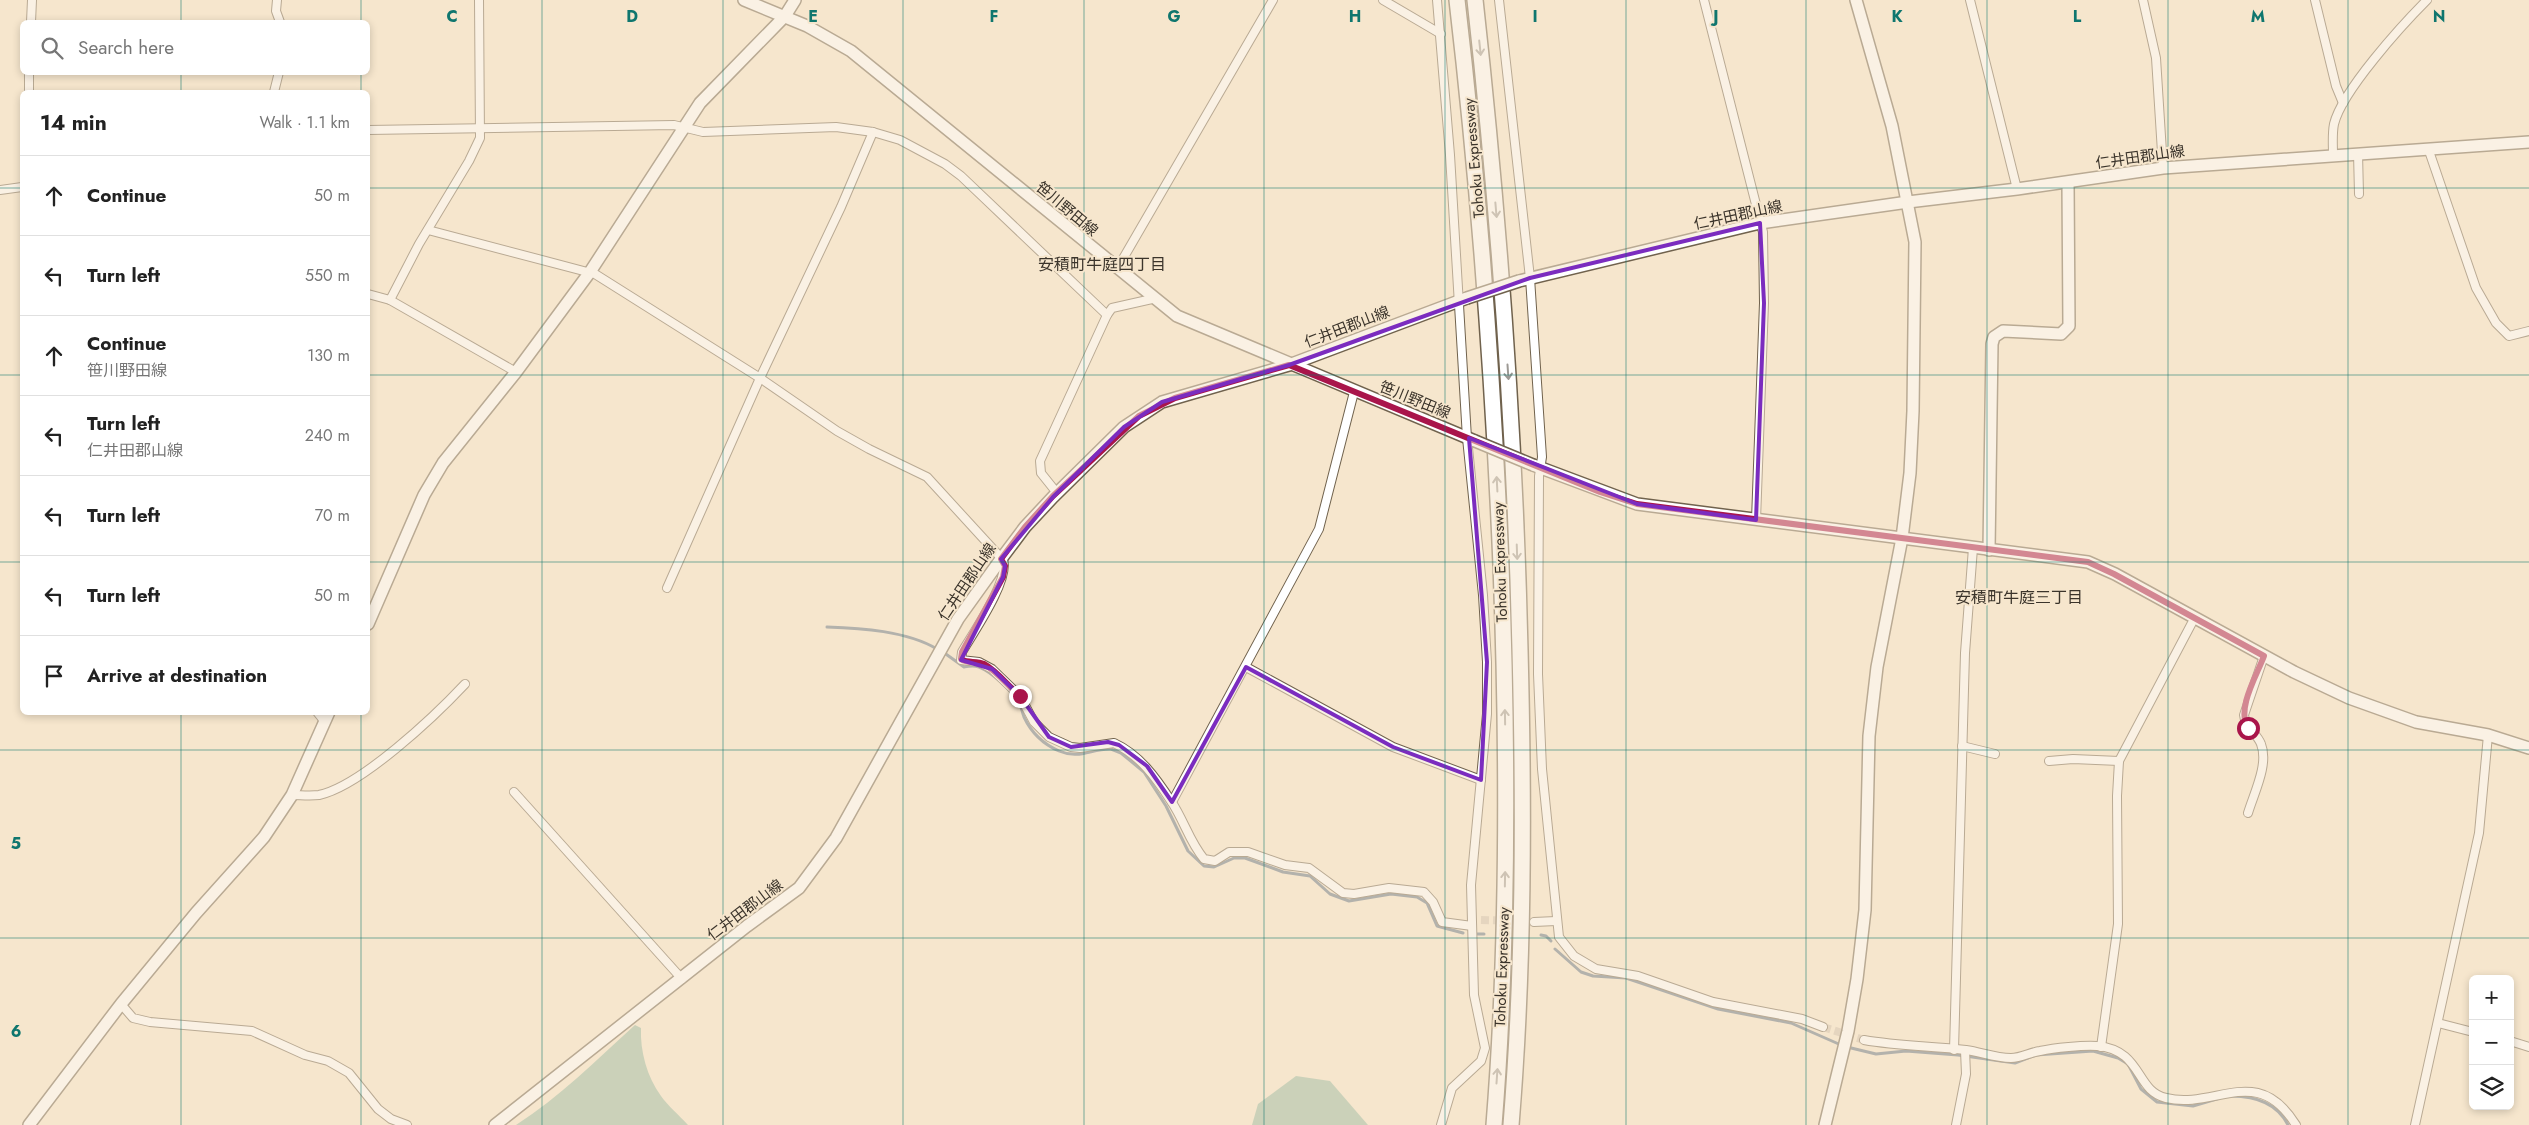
<!DOCTYPE html>
<meta charset="utf-8">
<style>
:root{--surface:#fff;--page:#f2f2f2;--text:#222;--muted:#767676;--line:#e0e0e0}
body{margin:0;font-family:Jost,"Noto Sans JP",sans-serif;background:var(--page);color:var(--text)}
.controls{position:absolute;right:15px;bottom:15px;display:grid;overflow:hidden;border-radius:8px;box-shadow:0 2px 8px #0003}
.controls button{width:45px;height:45px;display:grid;place-items:center;padding:0;border:0;border-bottom:1px solid var(--line);background:var(--surface);color:var(--text);font:25px sans-serif}
.stop{position:absolute;width:15px;height:15px;margin:-11px;border:4px solid #a9154b;border-radius:50%;background:#fff}
.stop.end{background:#a9154b;border-color:#fff;box-shadow:0 1px 5px #0008}
.list{margin:0;padding:0;list-style:none}
h2{display:flex;justify-content:space-between;align-items:center;height:65px;margin:0;padding:0 20px;font-size:21px}
h2 small{font-size:16px;font-weight:400;color:var(--muted)}
.list li{display:grid;grid-template-columns:32px 1fr auto;gap:15px;align-items:center;box-sizing:border-box;height:80px;padding:0 20px;border-top:1px solid var(--line)}
.list b{display:block;font-size:19px;white-space:nowrap}
.list p{margin:0;font-size:16px;white-space:nowrap;color:var(--muted)}
.list em{font-size:16px;font-style:normal;color:var(--muted)}
.icon{flex:none;width:28px;height:28px;fill:none;stroke:currentColor;stroke-width:2;stroke-linecap:round;stroke-linejoin:round}
.map{position:relative;flex:none;width:2529px;height:1125px;overflow:hidden}
.search{position:absolute;background:var(--surface);box-shadow:0 2px 8px #0003;left:20px;top:20px;width:350px;height:55px;display:flex;align-items:center;gap:12px;box-sizing:border-box;padding:0 18px;border-radius:8px;color:var(--muted);font-size:19px}
.panel{position:absolute;background:var(--surface);box-shadow:0 2px 8px #0003;left:20px;top:90px;width:350px;height:625px;border-radius:8px}
.map>svg:first-child{display:block}
.forest{fill:#98b9a0}
.lines{fill:none;stroke-linecap:round;stroke-linejoin:round}
.stream{stroke:#637383;stroke-width:3}
.street-tunnel{stroke:#d1c2ad;stroke-width:8;stroke-dasharray:8 4;stroke-linecap:butt}
.street-casing{stroke:#70624d;stroke-width:10}
.secondary-casing{stroke:#70624d;stroke-width:14}
.highway-casing{stroke:#70624d;stroke-width:18}
.street{stroke:#fff;stroke-width:8}
.secondary{stroke:#fff;stroke-width:11}
.highway{stroke:#fff;stroke-width:15}
.secondary-bridge-casing{stroke:#70624d;stroke-width:14;stroke-linecap:butt}
.secondary-bridge{stroke:#fff;stroke-width:11}
.oneway{stroke:#9d9a95}
.route{stroke:#a9154b;stroke-width:6}
.marked{fill:none;stroke:#7b2cbf;stroke-width:4;stroke-linejoin:round}
.grid{fill:none;stroke:#0f766e;stroke-width:1;stroke-opacity:0.55}
.labels{text-anchor:middle;stroke-width:4;stroke-linejoin:round;paint-order:stroke}
.street-label{font-size:15px;fill:#3b342b;stroke:#f6e6cd}
.neighbourhood-label{font-size:16px;fill:#3b342b;stroke:#f6e6cd}
.grid-label{font-size:16px;text-anchor:middle;font-weight:bold;fill:#0f766e;stroke:#f6e6cd;stroke-width:4;stroke-linejoin:round;paint-order:stroke}
</style>
<div class="map">
<svg width="2529" height="1125" viewBox="0 0 2529 1125">
<rect width="100%" height="100%" fill="#f6e6cd"/>
<g class="forest">
<path d="M 635,1025 L 641,1028 C 640,1051 647,1077 661,1096 C 668,1106 679,1115 688,1125 L 516,1125 C 560,1097 596,1060 635,1025 Z"/>
<polygon points="1296,1076 1330,1081 1368,1125 1252,1125 1258,1104"/>
</g>
<g class="lines">
<g class="stream">
<path d="M 827,627 C 861,628 907,631 937,649"/>
<path d="M 943,652 L 964,667 C 969,666 973,665 979,667 C 992,672 1011,690 1019,703 C 1022,707 1022,712 1024,717 C 1031,732 1043,744 1059,751 C 1080,760 1092,748 1111,749 L 1121,753 L 1144,772 L 1166,806 L 1188,851 L 1204,866 L 1214,867 L 1234,858 L 1245,858 L 1283,872 L 1310,876 L 1330,894 L 1349,901 L 1391,894 L 1417,897 L 1427,903 L 1437,926 L 1463,933"/>
<polyline points="1475,934 1484,934"/>
<polyline points="1541,935 1546,936 1551,941"/>
<polyline points="1555,949 1581,972 1593,976 1626,978 1718,1009 1791,1023 1841,1045"/>
<polyline points="1847,1047 1876,1054 1906,1051 1958,1055 2015,1063 2036,1055 2093,1051 2118,1058 2128,1064 2141,1089 2157,1102 2193,1106 2220,1098"/>
<path d="M 2231,1096 C 2254,1096 2277,1103 2288,1125"/>
</g>
<g class="street-tunnel">
<polyline points="1481,920 1524,921"/>
<polyline points="1823,1027 1864,1040"/>
</g>
<defs>
<g id="street">
<polyline points="277,0 276,11 280,22"/>
<polyline points="1383,0 1441,34"/>
<polyline points="1437,0 1450,155 1467,438 1483,595 1487,662 1487,714 1471,885 1474,995 1485,1048 1481,1061 1452,1088 1441,1125"/>
<polyline points="1499,0 1530,278 1542,457 1539,476 1538,674 1542,769 1559,937 1574,956 1596,969 1638,976 1713,1002 1802,1019 1823,1027"/>
<polyline points="1704,0 1763,232 1764,303 1756,520"/>
<polyline points="1970,0 2017,189"/>
<polyline points="2143,0 2156,58 2163,168"/>
<polyline points="2315,0 2336,86 2343,103"/>
<polyline points="31,22 32,0"/>
<polyline points="29,92 29,72"/>
<polyline points="274,92 279,72"/>
<polyline points="368,130 674,125 703,132 836,127 873,132 900,140 945,164 961,176 1107,315"/>
<polyline points="2428,148 2476,288 2496,323 2509,336 2529,331"/>
<polyline points="2358,153 2359,194"/>
<path d="M 2333,155 C 2333,145 2332,134 2334,124 C 2342,91 2402,25 2427,0"/>
<polyline points="0,190 22,187"/>
<path d="M 428,230 L 595,274 L 760,378 L 837,431 L 869,449 L 927,477 L 1003,560 C 1010,580 973,633 962,652 L 961,660 L 979,662 L 992,669 L 1020,696 L 1034,722 L 1049,737 L 1071,747 L 1080,748 L 1114,743 C 1140,755 1156,778 1171,801 C 1184,820 1189,841 1204,859 L 1215,861 L 1229,852 L 1248,852 L 1285,865 L 1309,868 L 1343,893 L 1354,894 L 1389,888 L 1424,892 L 1433,902 L 1442,922 L 1472,926"/>
<polyline points="1117,269 1273,0"/>
<polyline points="368,294 390,300 516,372"/>
<polyline points="390,300 419,244 469,161 480,138 479,0"/>
<polyline points="1057,493 1041,473 1040,461 1107,315 1112,308 1152,299"/>
<polyline points="667,588 760,378 841,207 873,132"/>
<polyline points="1246,667 1393,747 1481,780"/>
<polyline points="317,712 325,722"/>
<polyline points="1962,746 1995,754"/>
<polyline points="2049,761 2073,759 2119,761"/>
<polyline points="514,792 682,979"/>
<path d="M 292,795 C 300,795 310,796 319,795 C 361,786 435,716 465,684"/>
<polyline points="1172,802 1319,529 1354,392"/>
<path d="M 2248,813 C 2254,793 2269,764 2261,744 C 2257,733 2245,728 2244,715 L 2264,656"/>
<polyline points="1534,922 1556,921"/>
<polyline points="121,1004 133,1018 150,1022 252,1031 305,1055 328,1061 349,1073 378,1109 391,1119 407,1125"/>
<polyline points="2438,1023 2473,1032"/>
<path d="M 1864,1040 C 1898,1046 1932,1046 1966,1050 C 1981,1052 1995,1058 2011,1058 C 2021,1058 2031,1052 2040,1051 C 2054,1048 2083,1045 2097,1046 C 2143,1050 2135,1091 2166,1098 C 2216,1110 2257,1062 2296,1125"/>
<polyline points="2510,1041 2529,1047"/>
<polyline points="2101,1047 2118,924 2117,796 2119,761 2194,619"/>
<polyline points="1954,1050 1965,653 1973,548"/>
<polyline points="1956,1125 1966,1074 1965,1050"/>
<polyline points="2415,1125 2479,833 2488,735"/>
</g>
<g id="secondary">
<polyline points="744,0 807,26 851,51 1177,316 1475,441"/>
<polyline points="1519,281 1760,223 1908,202 2017,189 2163,168 2529,142"/>
<polyline points="1533,465 1637,504 2088,562 2115,574 2294,672 2349,698 2416,722 2488,735 2529,748"/>
<polyline points="1989,550 1992,344 1994,337 2003,331 2061,334 2069,326 2068,183"/>
<polyline points="368,624 424,495 443,463 516,372 590,272 700,103 785,16 795,0"/>
<polyline points="29,1125 121,1004 196,913 264,837 292,795 329,712"/>
<polyline points="495,1125 747,926 799,888 836,838 958,619 1001,559 1025,527 1053,497 1124,427 1162,402 1289,365 1467,298"/>
<polyline points="1825,1125 1848,1031 1857,979 1865,910 1869,736 1877,667 1902,538 1910,473 1913,411 1915,242 1892,126 1856,0"/>
</g>
<g id="highway">
<path d="M 1457,0 C 1479,188 1493,376 1501,565 C 1508,751 1509,939 1494,1125"/>
<path d="M 1475,0 C 1499,216 1515,432 1520,650 C 1524,808 1524,967 1511,1125"/>
</g>
</defs>
<use href="#street" class="street-casing"/>
<use href="#secondary" class="secondary-casing"/>
<use href="#highway" class="highway-casing"/>
<use href="#street" class="street"/>
<use href="#secondary" class="secondary"/>
<use href="#highway" class="highway"/>
<defs>
<g id="secondary-bridge">
<polyline points="1467,298 1519,281"/>
<polyline points="1475,441 1533,465"/>
</g>
</defs>
<use href="#secondary-bridge" class="secondary-bridge-casing"/>
<use href="#secondary-bridge" class="secondary-bridge"/>
</g>
<defs><path id="oneway-shaft" d="M-6 0H5M1.5-3L5.5 0L1.5 3" fill="none" stroke-width="1.6" stroke-linecap="round" stroke-linejoin="round" transform="scale(1.25)"/></defs>
<g class="oneway">
<use href="#oneway-shaft" transform="translate(1480 48) rotate(84)"/>
<use href="#oneway-shaft" transform="translate(1496 210) rotate(85)"/>
<use href="#oneway-shaft" transform="translate(1508 372) rotate(86)"/>
<use href="#oneway-shaft" transform="translate(1497 484) rotate(-93)"/>
<use href="#oneway-shaft" transform="translate(1517 552) rotate(88)"/>
<use href="#oneway-shaft" transform="translate(1505 717) rotate(-91)"/>
<use href="#oneway-shaft" transform="translate(1505 879) rotate(-89)"/>
<use href="#oneway-shaft" transform="translate(1497 1076) rotate(-86)"/>
</g>
<g class="lines">
<path class="route" d="M 1020,696 C 1008,686 997,671 984,664 C 976,660 968,664 961,659 L 962,652 L 1003,577 L 1005,566 L 1001,559 L 1025,527 L 1053,496 L 1139,416 L 1175,398 L 1289,365 L 1600,492 L 1637,504 L 2088,562 L 2114,574 L 2264,656 C 2257,675 2236,709 2248,728"/>
</g>
<path d="M0 0H2529V1125H0ZM 1760,223 L 1764,303 L 1756,520 L 1637,504 L 1469,438 L 1487,662 L 1481,780 L 1393,747 L 1246,667 L 1172,802 L 1147,766 L 1119,745 L 1108,742 L 1071,747 L 1049,737 L 1020,696 L 992,669 L 961,660 L 1003,577 L 1005,566 L 1001,559 L 1053,497 L 1124,427 L 1162,402 L 1289,365 L 1530,278 Z" fill="#f6e6cd" fill-opacity=".55" fill-rule="evenodd"/>
<path class="marked" d="M 1760,223 L 1764,303 L 1756,520 L 1637,504 L 1469,438 L 1487,662 L 1481,780 L 1393,747 L 1246,667 L 1172,802 L 1147,766 L 1119,745 L 1108,742 L 1071,747 L 1049,737 L 1020,696 L 992,669 L 961,660 L 1003,577 L 1005,566 L 1001,559 L 1053,497 L 1124,427 L 1162,402 L 1289,365 L 1530,278 Z"/>
<path class="grid" d="M 181,0 L 181,22M 361,0 L 361,22M 542,0 L 542,1125M 723,0 L 723,1125M 903,0 L 903,1125M 1084,0 L 1084,1125M 1264,0 L 1264,1125M 1445,0 L 1445,1125M 1626,0 L 1626,1125M 1806,0 L 1806,1125M 1987,0 L 1987,1125M 2168,0 L 2168,1125M 2348,0 L 2348,1125M 181,72 L 181,92M 361,72 L 361,92M 0,188 L 22,188M 368,188 L 2529,188M 0,375 L 22,375M 368,375 L 2529,375M 0,562 L 22,562M 368,562 L 2529,562M 181,712 L 181,1125M 361,712 L 361,1125M 0,750 L 2529,750M 0,938 L 2529,938"/>
<g class="labels">
<g class="street-label">
<text transform="translate(2140 157) rotate(-8)" y="5">仁井田郡山線</text>
<text transform="translate(1474 158) rotate(-95)" y="5">Tohoku Expressway</text>
<text transform="translate(1067 209) rotate(40)" y="5">笹川野田線</text>
<text transform="translate(1738 215) rotate(-12)" y="5">仁井田郡山線</text>
<text transform="translate(1347 327) rotate(-21)" y="5">仁井田郡山線</text>
<text transform="translate(1415 400) rotate(22)" y="5">笹川野田線</text>
<text transform="translate(1500 562) rotate(-92)" y="5">Tohoku Expressway</text>
<text transform="translate(967 582) rotate(-56)" y="5">仁井田郡山線</text>
<text transform="translate(745 910) rotate(-37)" y="5">仁井田郡山線</text>
<text transform="translate(1502 967) rotate(-88)" y="5">Tohoku Expressway</text>
</g>
<g class="neighbourhood-label">
<text x="1102" y="270">安積町牛庭四丁目</text>
<text x="2019" y="603">安積町牛庭三丁目</text>
</g>
</g>
<g class="grid-label">
<text x="452" y="22">C</text>
<text x="632" y="22">D</text>
<text x="813" y="22">E</text>
<text x="994" y="22">F</text>
<text x="1174" y="22">G</text>
<text x="1355" y="22">H</text>
<text x="1535" y="22">I</text>
<text x="1716" y="22">J</text>
<text x="1897" y="22">K</text>
<text x="2077" y="22">L</text>
<text x="2258" y="22">M</text>
<text x="2439" y="22">N</text>
<text x="16" y="849">5</text>
<text x="16" y="1037">6</text>
</g>
</svg>
<div class="controls">
<button>+</button>
<button>−</button>
<button><svg class="icon" aria-label="layers" viewBox="0 0 24 24"><path d="M12 4l9 5-9 5-9-5zM3 14l9 5 9-5"/></svg></button>
</div>
<div class="stop" style="left:2248px;top:728px"></div>
<div class="stop end" style="left:1020px;top:696px"></div>
<div class="search"><svg class="icon" aria-label="search" viewBox="0 0 24 24"><circle cx="10" cy="10" r="6"/><path d="M15 15l6 6"/></svg>Search here</div>
<section class="panel">
<h2>14 min<small>Walk · 1.1 km</small></h2>
<ul class="list">
<li><svg class="icon" aria-label="ahead" viewBox="0 0 24 24"><path d="M12 20V5M6 11l6-6 6 6"/></svg><div><b>Continue</b></div><em>50 m</em></li>
<li><svg class="icon" aria-label="left" viewBox="0 0 24 24"><path d="M17 20v-9H6M10 6l-5 5 5 5"/></svg><div><b>Turn left</b></div><em>550 m</em></li>
<li><svg class="icon" aria-label="ahead" viewBox="0 0 24 24"><path d="M12 20V5M6 11l6-6 6 6"/></svg><div><b>Continue</b><p>笹川野田線</p></div><em>130 m</em></li>
<li><svg class="icon" aria-label="left" viewBox="0 0 24 24"><path d="M17 20v-9H6M10 6l-5 5 5 5"/></svg><div><b>Turn left</b><p>仁井田郡山線</p></div><em>240 m</em></li>
<li><svg class="icon" aria-label="left" viewBox="0 0 24 24"><path d="M17 20v-9H6M10 6l-5 5 5 5"/></svg><div><b>Turn left</b></div><em>70 m</em></li>
<li><svg class="icon" aria-label="left" viewBox="0 0 24 24"><path d="M17 20v-9H6M10 6l-5 5 5 5"/></svg><div><b>Turn left</b></div><em>50 m</em></li>
<li><svg class="icon" aria-label="arrive" viewBox="0 0 24 24"><path d="M6 21V4h12l-3 4 3 4H6"/></svg><div><b>Arrive at destination</b></div></li>
</ul>
</section>
</div>
